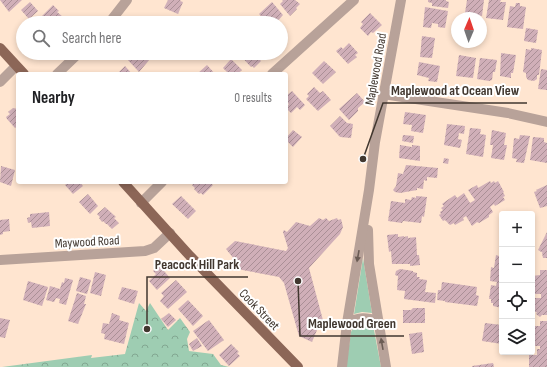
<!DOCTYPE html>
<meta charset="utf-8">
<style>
:root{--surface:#fff;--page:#f2f2f2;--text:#202124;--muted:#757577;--line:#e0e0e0}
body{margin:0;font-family:"Sofia Sans Condensed",sans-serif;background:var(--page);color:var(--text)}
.controls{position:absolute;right:12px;bottom:12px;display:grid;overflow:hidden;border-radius:4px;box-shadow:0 2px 6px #0003}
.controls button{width:36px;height:36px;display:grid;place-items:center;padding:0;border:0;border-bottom:1px solid var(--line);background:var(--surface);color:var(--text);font:20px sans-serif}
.compass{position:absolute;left:451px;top:12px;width:36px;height:36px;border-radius:50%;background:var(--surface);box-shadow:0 2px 6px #0003;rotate:2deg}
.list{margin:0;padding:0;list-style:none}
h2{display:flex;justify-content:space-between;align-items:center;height:52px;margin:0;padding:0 16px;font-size:17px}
h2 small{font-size:13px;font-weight:400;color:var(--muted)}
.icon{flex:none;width:22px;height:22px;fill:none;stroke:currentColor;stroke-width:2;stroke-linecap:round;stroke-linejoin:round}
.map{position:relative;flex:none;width:547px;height:367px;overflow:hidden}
.search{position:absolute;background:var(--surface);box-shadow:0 2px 6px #0003;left:16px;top:16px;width:272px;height:44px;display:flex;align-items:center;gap:10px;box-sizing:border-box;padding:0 14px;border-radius:22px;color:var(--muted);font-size:15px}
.panel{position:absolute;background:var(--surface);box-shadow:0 2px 6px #0003;left:16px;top:72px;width:272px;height:112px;border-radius:4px}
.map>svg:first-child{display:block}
.grass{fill:#9ecdb2}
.forest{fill:url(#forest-crowns)}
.building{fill:url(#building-hatch)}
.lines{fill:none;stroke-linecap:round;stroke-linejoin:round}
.minor{stroke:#b8a299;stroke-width:10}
.major{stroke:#8c6657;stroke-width:10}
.oneway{fill:#6b5c54}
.labels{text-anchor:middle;stroke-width:4;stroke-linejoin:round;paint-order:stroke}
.street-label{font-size:13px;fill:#41372f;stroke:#fff}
.leader{fill:none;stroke:#41372f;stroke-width:1.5}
.callout-dot{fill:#41372f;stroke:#fff;stroke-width:1.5}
.callout-label{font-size:14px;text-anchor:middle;font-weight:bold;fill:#41372f;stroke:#fff;stroke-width:4;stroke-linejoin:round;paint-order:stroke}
</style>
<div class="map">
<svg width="547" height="367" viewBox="0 0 547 367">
<defs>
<pattern id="forest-crowns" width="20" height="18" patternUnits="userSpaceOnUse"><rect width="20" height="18" fill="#9ecdb2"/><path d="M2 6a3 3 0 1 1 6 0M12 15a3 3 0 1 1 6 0" fill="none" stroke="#82a791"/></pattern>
<pattern id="building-hatch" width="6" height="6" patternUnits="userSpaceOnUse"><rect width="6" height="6" fill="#d0afb8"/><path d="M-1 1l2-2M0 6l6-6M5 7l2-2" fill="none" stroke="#aa8f96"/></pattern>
</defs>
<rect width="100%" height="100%" fill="#ffe5d0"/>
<g class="grass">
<polygon points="363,258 372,313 362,312 354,314"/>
<polygon points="360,324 368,325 374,330 381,367 346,367 351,332 353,328"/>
</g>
<polygon class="forest" points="139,303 146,311 150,303 168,330 180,318 190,332 187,339 189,351 213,354 221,365 229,367 2,367 92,355 91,358 125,354"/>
<g class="building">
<polygon points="0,0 22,0 9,12"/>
<polygon points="168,0 181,0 180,1 183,2 178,14 164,8"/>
<polygon points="282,0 295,0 300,4 296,8 297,9 290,16 280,4 283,1"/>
<polygon points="428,0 446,0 446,1 449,2 448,8 432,6 432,3 428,2"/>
<polygon points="467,0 484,0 482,16 465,13"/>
<polygon points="489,0 501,0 500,2 506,2 503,20 486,18"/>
<polygon points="30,2 38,11 29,19 21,10"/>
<polygon points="272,2 283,15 276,23 268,23 259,14"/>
<polygon points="516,3 520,3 520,6 526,7 523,29 507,27 510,6 515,7"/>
<polygon points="53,5 59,11 57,12 63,17 63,19 59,23 40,23 38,20"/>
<polygon points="425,7 448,11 445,28 438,27 438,24 432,23 431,28 423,27"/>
<polygon points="370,13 382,25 373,33 371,32 368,36 360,28 363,24 361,22"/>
<polygon points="526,28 538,30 536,43 524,41"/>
<polygon points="422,36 435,38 432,58 420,57"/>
<polygon points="349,43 358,53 355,55 357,57 348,64 336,51 341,47 343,49"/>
<polygon points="531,48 542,50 539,75 537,75 537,79 534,81 528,80 526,77 526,73 523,72 526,49 531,50"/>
<polygon points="45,53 59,53 53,58 50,55 48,56"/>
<polygon points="139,53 145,53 150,59 139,72 127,59 133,54 135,56"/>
<polygon points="238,53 255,53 260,58 259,59 261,61 254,68 252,66 251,67"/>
<polygon points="501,53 516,55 513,73 511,73 511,78 500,76"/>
<polygon points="459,55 476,58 473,78 456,76"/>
<polygon points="480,58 497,60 495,72 493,72 492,80 489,81 477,79"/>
<polygon points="231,59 242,70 237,74 229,74 223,68"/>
<polygon points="324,61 336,72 323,84 312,73"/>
<polygon points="419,62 440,66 437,82 428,81 429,78 417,75"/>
<polygon points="207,65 215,74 197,74"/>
<polygon points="125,66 132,74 118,73"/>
<polygon points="541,69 547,70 547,90 538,89"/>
<polygon points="314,87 320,93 323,91 331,100 318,111 306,99 309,96 307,94"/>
<polygon points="292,91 305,105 300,110 297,107 291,113 286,108 289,104 286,101 286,96"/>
<polygon points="357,93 365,102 358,108 358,111 349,120 339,109"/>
<polygon points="13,108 18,109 18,126 15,128 7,119 6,117 10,114 8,112"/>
<polygon points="405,112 426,115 423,133 411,131 412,125 403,124"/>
<polygon points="340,116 347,123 353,124 351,138 340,137 330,126"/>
<polygon points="447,124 465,126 464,134 459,133 458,139 462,140 460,148 444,145"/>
<polygon points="470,128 481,129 480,134 486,135 483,157 466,154"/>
<polygon points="293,130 302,137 293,147 286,140 286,138"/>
<polygon points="492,130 506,133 504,145 507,145 504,160 491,158 493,145 490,145"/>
<polygon points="403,135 414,136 413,143 402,141"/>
<polygon points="520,135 530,136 524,163 516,162 517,159 512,158 514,138 519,139"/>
<polygon points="533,137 544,138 544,142 547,143 547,163 530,160"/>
<polygon points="400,145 412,147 412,145 420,146 420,161 399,158"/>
<polygon points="444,158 449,159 448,164 443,163"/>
<polygon points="406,165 438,168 437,178 427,177 427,181 424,180 423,189 417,188 417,190 400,193 395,192 393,190 396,186 398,173 403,174"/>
<polygon points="1,166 15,170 11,186 0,182"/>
<polygon points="490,181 491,183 494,181 495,183 498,181 504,192 503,192 505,196 503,197 505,200 495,206 494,204 490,207 493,212 489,215 489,217 479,223 477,222 472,226 466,216 463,218 464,220 455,225 454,223 450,225 445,220 443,221 439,215 441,214 440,212 443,210 441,208 444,206 442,204 446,201 455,195 457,198 464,193 470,203 475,200 468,190 477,185 478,188"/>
<polygon points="69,182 80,182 83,186 73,194 65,185"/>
<polygon points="195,182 209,182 213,185 203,195 201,193 199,194 194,189 195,188 192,185"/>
<polygon points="547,185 547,206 540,208 534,192 537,191 536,190"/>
<polygon points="88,194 98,206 90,214 79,202"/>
<polygon points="181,196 196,211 188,219 172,204"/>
<polygon points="416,196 427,197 424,217 422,216 421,223 403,221 402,223 388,221 391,201 405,203 405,199 411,200 412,197 416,198"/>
<polygon points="105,207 116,217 114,218 119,223 112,229 107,224 106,224 103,221 102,222 99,218 100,217 97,214"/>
<polygon points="49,212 50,226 32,228 31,222 28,223 27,218 30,217 30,214"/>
<polygon points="319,218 323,220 326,218 329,221 337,218 338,220 341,219 343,227 340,234 309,268 324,324 321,324 321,330 317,330 312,342 299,336 284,283 279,277 237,269 238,265 233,263 234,259 226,249 235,241 286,251 288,248 283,232 284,230 287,232 296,222 310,226"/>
<polygon points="9,219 10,231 3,232 3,234 0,235 0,220"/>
<polygon points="547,232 547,258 543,258 542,253 543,253 538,250"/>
<polygon points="398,234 398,237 404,236 404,237 408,236 408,238 416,237 417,255 419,255 420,265 410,266 410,264 392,264 391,251 389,252 387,235"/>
<polygon points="499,253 502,253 502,308 493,306 493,303 491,303 491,299 489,299 491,285 496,286 497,282 490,281 491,267 494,268 496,255 499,256"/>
<polygon points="159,265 170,278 157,290 149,281 156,274 153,271"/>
<polygon points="400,269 413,271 413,272 417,273 417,277 420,277 419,279 427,280 425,292 436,293 435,303 404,299 405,291 397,290 398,276 395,275 396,271"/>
<polygon points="540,270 547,270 547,315 542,315 540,317 536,314 537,312 533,312 532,308 532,298 541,298 541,294 532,294 532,276 540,275"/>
<polygon points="95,272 106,275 101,296 90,293"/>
<polygon points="80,277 91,280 87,294 76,291"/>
<polygon points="65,278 73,280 66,305 59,303 60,299 56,298 54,302 46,300 50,286 60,289 62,282 64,283"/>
<polygon points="176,280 187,292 168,309 160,301 164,296 161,293"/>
<polygon points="28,281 48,287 42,306 23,300"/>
<polygon points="442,282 477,287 476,295 479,296 477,306 445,302 445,301 437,300 438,290 441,290"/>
<polygon points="122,287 138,291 134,304 118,299"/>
<polygon points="77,293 86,296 84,304 86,304 78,324 68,321"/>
<polygon points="188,300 203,316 193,326 178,309"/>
<polygon points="413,308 425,308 425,323 403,323 403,310 411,310"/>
<polygon points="112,313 120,316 119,320 129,323 124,344 104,339 105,334 101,333 103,323 109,324"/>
<polygon points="169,313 176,320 168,327 161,319"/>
<polygon points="0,318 10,320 5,338 0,337"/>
<polygon points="209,320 224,340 208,351 193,331"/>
<polygon points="540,321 547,321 547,367 529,367 529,355 537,355 537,349 540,349 540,346 532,346 532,326 540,326"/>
<polygon points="485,323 502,325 502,344 482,341"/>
<polygon points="422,332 424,352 412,354 409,334"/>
<polygon points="197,338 202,346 193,351 189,344"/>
<polygon points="231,344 239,352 237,353 240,356 229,366 219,355"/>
<polygon points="493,363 494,367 472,367 472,366"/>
</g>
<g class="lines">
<g class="minor">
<polyline points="109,23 127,0"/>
<polyline points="57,74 79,53"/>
<polyline points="272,74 354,0"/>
<polyline points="0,82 16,66"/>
<polyline points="383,94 508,113 547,122"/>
<polyline points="141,203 162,182"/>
<polyline points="368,230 369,264 386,367"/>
<polyline points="0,260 145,251 154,248 170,233"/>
<path d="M 347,323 C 359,317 366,317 378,321"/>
<polyline points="342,367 347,323 369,190 375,142 401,0"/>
</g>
<g class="major">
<polyline points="0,48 24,74"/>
<polyline points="123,182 190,256 298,367"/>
</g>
</g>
<defs><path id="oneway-solid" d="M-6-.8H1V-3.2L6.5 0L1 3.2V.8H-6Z"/></defs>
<g class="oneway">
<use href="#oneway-solid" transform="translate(358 256) rotate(100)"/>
<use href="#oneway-solid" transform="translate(382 344) rotate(-100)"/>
</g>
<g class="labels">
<g class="street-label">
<text transform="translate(375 69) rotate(-80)" y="5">Maplewood Road</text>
<text transform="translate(87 241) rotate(-3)" y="5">Maywood Road</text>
<text transform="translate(260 309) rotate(46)" y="5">Cook Street</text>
</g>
</g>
<path class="leader" d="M363 159L383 103H527M147 329L147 277H248M298 281L300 336H404"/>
<g class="callout-dot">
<circle cx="363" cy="159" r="4"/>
<circle cx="147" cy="329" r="4"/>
<circle cx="298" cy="281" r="4"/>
</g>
<g class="callout-label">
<text x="455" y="95">Maplewood at Ocean View</text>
<text x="197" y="269">Peacock Hill Park</text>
<text x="352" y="328">Maplewood Green</text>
</g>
</svg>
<div class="controls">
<button>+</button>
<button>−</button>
<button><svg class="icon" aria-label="locate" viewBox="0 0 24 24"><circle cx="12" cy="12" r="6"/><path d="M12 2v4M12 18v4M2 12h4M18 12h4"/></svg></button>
<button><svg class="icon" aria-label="layers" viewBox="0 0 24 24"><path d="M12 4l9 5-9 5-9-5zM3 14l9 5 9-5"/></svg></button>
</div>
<svg class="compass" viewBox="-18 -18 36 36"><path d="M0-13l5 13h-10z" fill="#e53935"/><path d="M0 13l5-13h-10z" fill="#757577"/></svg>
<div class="search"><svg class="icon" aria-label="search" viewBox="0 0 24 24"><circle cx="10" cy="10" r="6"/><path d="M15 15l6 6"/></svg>Search here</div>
<section class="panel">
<h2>Nearby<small>0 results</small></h2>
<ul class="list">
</ul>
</section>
</div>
